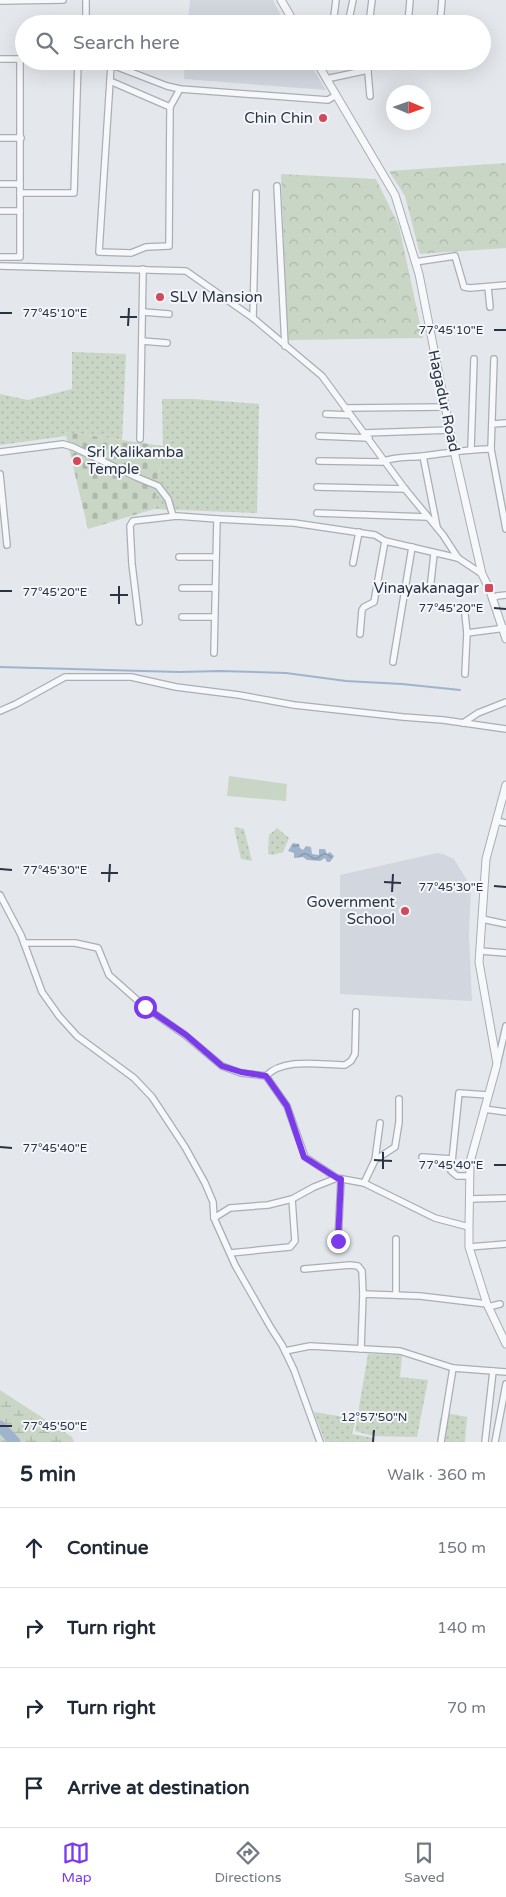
<!DOCTYPE html>
<meta charset="utf-8">
<style>
:root{--surface:#fff;--page:#f2f2f3;--text:#1f2937;--muted:#747a83;--line:#e0e1e3;--accent:#7c3aed}
body{margin:0;font-family:"Varela Round",sans-serif;background:var(--page);color:var(--text)}
.compass{position:absolute;left:386px;top:85px;width:45px;height:45px;border-radius:50%;background:var(--surface);box-shadow:0 5px 20px #0002;rotate:92deg}
.stop{position:absolute;width:15px;height:15px;margin:-11px;border:4px solid #7c3aed;border-radius:50%;background:#fff}
.stop.end{background:#7c3aed;border-color:#fff;box-shadow:0 1px 5px #0008}
.list{margin:0;padding:0;list-style:none}
h2{display:flex;justify-content:space-between;align-items:center;height:65px;margin:0;padding:0 20px;font-size:21px}
h2 small{font-size:16px;font-weight:400;color:var(--muted)}
.list li{display:grid;grid-template-columns:32px 1fr auto;gap:15px;align-items:center;box-sizing:border-box;height:80px;padding:0 20px;border-top:1px solid var(--line)}
.list b{display:block;font-size:19px;white-space:nowrap}
.list em{font-size:16px;font-style:normal;color:var(--muted)}
.icon{flex:none;width:28px;height:28px;fill:none;stroke:currentColor;stroke-width:2;stroke-linecap:round;stroke-linejoin:round}
.map{position:relative;flex:none;width:506px;height:1442px;overflow:hidden}
.search{position:absolute;background:var(--surface);box-shadow:0 5px 20px #0002;left:15px;right:15px;top:15px;height:55px;display:flex;align-items:center;gap:12px;box-sizing:border-box;padding:0 18px;border-radius:28px;color:var(--muted);font-size:19px}
.sheet{height:385px;background:var(--surface)}
nav{display:flex;justify-content:space-around;align-items:center;box-sizing:border-box;height:70px;border-top:1px solid var(--line);background:var(--surface);font-size:14px;color:var(--muted)}
nav a{display:grid;justify-items:center;gap:2px}
nav .on{color:var(--accent)}
.map>svg:first-child{display:block}
.built{fill:#d2d6de}
.grass{fill:url(#grass-dots)}
.forest{fill:url(#forest-crowns)}
.wetland{fill:url(#wetland-marsh)}
.cemetery{fill:url(#cemetery-stones)}
.green{fill:#c9d6c5}
.water{fill:url(#water-waves)}
.lines{fill:none;stroke-linecap:round;stroke-linejoin:round}
.stream{stroke:#9fb4cc;stroke-width:2}
.river{stroke:#9fb4cc;stroke-width:11}
.minor-casing{stroke:#a9aeb7;stroke-width:8}
.tertiary-casing{stroke:#a9aeb7;stroke-width:9}
.minor{stroke:#f7f8fa;stroke-width:5.5}
.tertiary{stroke:#f7f8fa;stroke-width:7}
.route{stroke:#7c3aed;stroke-width:6}
.ticks{fill:none;stroke:#2b3445;stroke-width:2}
.poi-dot{fill:#d1495b;stroke:#f4f6f9;stroke-width:2}
.labels{text-anchor:middle;stroke-width:4;stroke-linejoin:round;paint-order:stroke}
.poi-label{font-size:15px;fill:#2b3445;stroke:#f4f6f9;text-anchor:end}
.street-label{font-size:15px;fill:#2b3445;stroke:#f4f6f9}
.ticks-label{font-size:12px;text-anchor:middle;fill:#2b3445;stroke:#f4f6f9;stroke-width:4;stroke-linejoin:round;paint-order:stroke}
</style>
<div class="map">
<svg width="506" height="1442" viewBox="0 0 506 1442">
<defs>
<pattern id="grass-dots" width="8" height="8" patternUnits="userSpaceOnUse" patternTransform="scale(1.25)"><rect width="8" height="8" fill="#c9d6c5"/><path d="M2 2h.1M6 6h.1" fill="none" stroke="#adb8ab" stroke-width="1.8" stroke-linecap="round"/></pattern>
<pattern id="forest-crowns" width="20" height="18" patternUnits="userSpaceOnUse" patternTransform="scale(1.25)"><rect width="20" height="18" fill="#c9d6c5"/><path d="M2 6a3 3 0 1 1 6 0M12 15a3 3 0 1 1 6 0" fill="none" stroke="#adb8ab"/></pattern>
<pattern id="wetland-marsh" width="20" height="14" patternUnits="userSpaceOnUse" patternTransform="scale(1.25)"><rect width="20" height="14" fill="#c9d6c5"/><path d="M1 5h8M5 5V1M11 12h8M15 12V8" fill="none" stroke="#adb8ab"/></pattern>
<pattern id="cemetery-stones" width="16" height="16" patternUnits="userSpaceOnUse" patternTransform="scale(1.25)"><rect width="16" height="16" fill="#c9d6c5"/><path d="M2 7V4a2 2 0 0 1 4 0v3zM10 15v-3a2 2 0 0 1 4 0v3z" fill="#adb8ab"/></pattern>
<pattern id="water-waves" width="16" height="10" patternUnits="userSpaceOnUse" patternTransform="scale(1.25)"><rect width="16" height="10" fill="#9fb4cc"/><path d="M0 5q4-4 8 0t8 0" fill="none" stroke="#8293a7"/></pattern>
</defs>
<rect width="100%" height="100%" fill="#e4e7ec"/>
<g class="built">
<polygon points="190,0 273,0 285,24 188,24"/>
<polygon points="185,61 308,61 326,90 184,79"/>
<polygon points="437,853 443,854 454,859 471,887 469,935 472,1001 340,994 340,875"/>
</g>
<g class="grass">
<polygon points="72,352 126,354 122,440 65,432 66,436 0,445 0,394 28,400 72,389"/>
<polygon points="162,399 194,399 259,404 257,513 154,509 163,446"/>
<polygon points="234,827 244,829 252,861 241,859"/>
<polygon points="277,828 289,838 283,852 273,855 268,854 269,835"/>
<polygon points="368,1354 402,1355 400,1377 428,1380 417,1437 373,1436 355,1431"/>
<polygon points="314,1412 356,1419 352,1434 373,1438 373,1442 325,1442"/>
<polygon points="447,1413 467,1417 465,1442 437,1442 440,1418 446,1419"/>
</g>
<g class="forest">
<polygon points="506,163 506,248 420,254 405,196 389,171"/>
<polygon points="281,174 376,179 399,226 423,338 288,340"/>
</g>
<polygon class="wetland" points="0,1390 72,1437 74,1442 0,1442"/>
<polygon class="cemetery" points="65,432 163,446 154,509 88,529"/>
<g class="green">
<rect x="47" y="15" width="32" height="9"/>
<polygon points="229,776 287,784 286,801 227,796"/>
</g>
<polygon class="water" points="293,843 299,844 300,848 303,850 306,846 311,847 312,854 319,855 319,849 325,849 327,854 330,852 334,856 330,862 327,862 325,858 320,861 307,860 303,857 294,858 294,853 288,851"/>
<g class="lines">
<polyline class="stream" points="0,667 179,672 220,671 286,673 346,681 402,684 460,690"/>
<polyline class="river" points="0,1426 15,1442"/>
<defs>
<g id="minor">
<polyline points="0,1 63,0"/>
<polyline points="86,24 86,0"/>
<polyline points="333,24 336,0"/>
<polyline points="348,24 353,0"/>
<polyline points="369,24 372,0"/>
<polyline points="408,24 410,0"/>
<polyline points="440,24 442,0"/>
<polyline points="0,59 22,59"/>
<polyline points="102,61 167,86 180,89 328,100 336,95"/>
<polyline points="367,61 370,96"/>
<polyline points="111,65 99,252 131,253 146,247 169,246 170,107 180,89"/>
<polyline points="326,79 368,70"/>
<polyline points="110,81 170,107"/>
<polyline points="0,138 21,138"/>
<polyline points="0,184 20,184"/>
<polyline points="277,186 285,346"/>
<polyline points="20,193 74,193 78,61"/>
<polyline points="0,211 20,211"/>
<polyline points="0,257 20,257 20,59"/>
<polyline points="415,262 455,256 464,287 470,288 506,285"/>
<polyline points="0,266 186,271 253,318 322,376 405,489 443,535 458,558 482,574"/>
<polyline points="488,287 490,307"/>
<polyline points="143,312 169,314"/>
<polyline points="253,318 256,193"/>
<polyline points="142,341 167,343"/>
<polyline points="494,359 491,449 506,529"/>
<polyline points="345,408 446,407"/>
<polyline points="326,414 350,415"/>
<polyline points="492,424 506,423"/>
<polyline points="364,433 450,430"/>
<polyline points="319,436 369,438"/>
<polyline points="140,439 143,269"/>
<polyline points="471,449 474,359"/>
<polyline points="0,452 63,444 73,447 136,477 158,486 168,499 173,516"/>
<polyline points="423,456 437,527"/>
<path d="M 319,461 L 382,462 C 395,456 410,458 424,456 C 447,453 468,449 491,449"/>
<polyline points="0,474 7,545"/>
<polyline points="317,487 405,489"/>
<polyline points="317,513 427,517"/>
<polyline points="179,557 215,557"/>
<polyline points="353,563 359,532"/>
<polyline points="182,588 214,588"/>
<polyline points="430,590 434,554"/>
<polyline points="492,599 497,596 506,595"/>
<polyline points="465,614 467,633"/>
<polyline points="182,617 214,617"/>
<polyline points="139,622 132,564 130,526 133,521 177,516 217,519"/>
<polyline points="360,634 362,610 364,607 374,602 385,541 458,558"/>
<polyline points="214,653 217,519 294,523 375,535 385,541"/>
<polyline points="393,662 412,547"/>
<polyline points="465,674 467,633 506,628"/>
<polyline points="0,711 16,704 65,677 131,677 176,687 239,695 294,705 403,717 443,720 506,729"/>
<polyline points="463,723 478,713 506,702"/>
<polyline points="496,821 506,823"/>
<polyline points="0,895 21,935 42,992 59,1016 77,1036 134,1078 152,1097 185,1147 205,1183 213,1202 214,1218 235,1265 271,1328 282,1345 294,1370 320,1442"/>
<polyline points="482,919 506,924"/>
<polyline points="24,943 75,943 98,948 109,975 145,1007 185,1035 222,1066 241,1073 266,1076 287,1106 305,1157 337,1178"/>
<polyline points="480,951 506,953"/>
<polyline points="498,1061 506,1026"/>
<path d="M 266,1076 C 284,1057 321,1065 345,1065 L 351,1061 L 355,1054 L 356,1012"/>
<polyline points="484,1109 506,1112"/>
<polyline points="422,1157 452,1159"/>
<polyline points="375,1160 380,1123"/>
<polyline points="470,1176 457,1176 451,1171 459,1093 488,1095"/>
<polyline points="364,1183 375,1160 395,1147 399,1122 399,1099"/>
<polyline points="470,1199 506,1198"/>
<polyline points="214,1218 230,1208 268,1205 292,1199 314,1187 337,1178 364,1183 435,1218 469,1227"/>
<polyline points="396,1239 396,1295"/>
<polyline points="338,1241 341,1179"/>
<polyline points="469,1247 506,1244"/>
<polyline points="230,1253 290,1247 295,1241 292,1199"/>
<polyline points="304,1269 350,1265 358,1266 362,1271 363,1294"/>
<polyline points="488,1307 500,1304"/>
<polyline points="361,1349 363,1294 420,1296 487,1304"/>
<polyline points="285,1351 310,1346 400,1351 453,1368 506,1372"/>
<polyline points="441,1442 453,1368"/>
<polyline points="485,1442 493,1371"/>
<polyline points="495,1442 506,1384"/>
</g>
<g id="tertiary">
<polyline points="281,0 295,24"/>
<polyline points="316,61 395,195 419,274 454,451 482,574 489,588 506,639"/>
<polyline points="506,785 486,859 479,962 497,1064 470,1162 469,1227 469,1247 487,1304 506,1344"/>
</g>
</defs>
<use href="#minor" class="minor-casing"/>
<use href="#tertiary" class="tertiary-casing"/>
<use href="#minor" class="minor"/>
<use href="#tertiary" class="tertiary"/>
</g>
<g class="lines">
<polyline class="route" points="145,1007 186,1035 222,1066 241,1072 266,1076 287,1106 304,1157 337,1178 341,1179 338,1241"/>
</g>
<path class="ticks" d="M 0,313 L 12,313M 120,317 L 137,317M 128,326 L 129,308M 494,330 L 506,330M 0,591 L 12,591M 110,595 L 128,595M 119,604 L 119,586M 494,608 L 506,609M 0,869 L 12,870M 101,873 L 118,873M 109,882 L 110,864M 384,882 L 401,883M 494,886 L 506,887M 392,892 L 393,874M 0,1147 L 12,1148M 374,1160 L 392,1161M 494,1165 L 506,1165M 383,1169 L 383,1152M 0,1426 L 12,1426M 373,1442 L 374,1430"/>
<g class="poi-dot">
<circle cx="323" cy="118" r="5"/>
<circle cx="160" cy="297" r="5"/>
<circle cx="77" cy="461" r="5"/>
<rect x="484" y="583" width="10" height="10" rx="2.5"/>
<circle cx="405" cy="911" r="5"/>
</g>
<g class="labels">
<g class="poi-label">
<text x="313" y="123">Chin Chin</text>
<text x="170" y="302" text-anchor="start">SLV Mansion</text>
<text x="87" y="457" text-anchor="start">Sri Kalikamba<tspan x="87" dy="17">Temple</tspan></text>
<text x="479" y="593">Vinayakanagar</text>
<text x="395" y="907">Government<tspan x="395" dy="17">School</tspan></text>
</g>
<g class="street-label">
<text transform="translate(444 401) rotate(78)" y="5">Hagadur Road</text>
</g>
</g>
<g class="ticks-label">
<text x="55" y="317">77°45'10"E</text>
<text x="451" y="334">77°45'10"E</text>
<text x="55" y="596">77°45'20"E</text>
<text x="451" y="612">77°45'20"E</text>
<text x="55" y="874">77°45'30"E</text>
<text x="451" y="891">77°45'30"E</text>
<text x="55" y="1152">77°45'40"E</text>
<text x="451" y="1169">77°45'40"E</text>
<text x="374" y="1421">12°57'50"N</text>
<text x="55" y="1430">77°45'50"E</text>
</g>
</svg>
<svg class="compass" viewBox="-18 -18 36 36"><path d="M0-13l5 13h-10z" fill="#e53935"/><path d="M0 13l5-13h-10z" fill="#747a83"/></svg>
<div class="stop" style="left:145px;top:1007px"></div>
<div class="stop end" style="left:338px;top:1241px"></div>
<div class="search"><svg class="icon" aria-label="search" viewBox="0 0 24 24"><circle cx="10" cy="10" r="6"/><path d="M15 15l6 6"/></svg>Search here</div>
</div>
<section class="sheet">
<h2>5 min<small>Walk · 360 m</small></h2>
<ul class="list">
<li><svg class="icon" aria-label="ahead" viewBox="0 0 24 24"><path d="M12 20V5M6 11l6-6 6 6"/></svg><div><b>Continue</b></div><em>150 m</em></li>
<li><svg class="icon" aria-label="right" viewBox="0 0 24 24"><path d="M7 20v-9h11M14 6l5 5-5 5"/></svg><div><b>Turn right</b></div><em>140 m</em></li>
<li><svg class="icon" aria-label="right" viewBox="0 0 24 24"><path d="M7 20v-9h11M14 6l5 5-5 5"/></svg><div><b>Turn right</b></div><em>70 m</em></li>
<li><svg class="icon" aria-label="arrive" viewBox="0 0 24 24"><path d="M6 21V4h12l-3 4 3 4H6"/></svg><div><b>Arrive at destination</b></div></li>
</ul>
</section>
<nav>
<a class="on"><svg class="icon" aria-label="map" viewBox="0 0 24 24"><path d="M3 6l6-2 6 2 6-2v14l-6 2-6-2-6 2zM9 4v14M15 6v14"/></svg>Map</a>
<a><svg class="icon" aria-label="directions" viewBox="0 0 24 24"><path d="M12 3l9 9-9 9-9-9zM9 14v-3h6M13 9l2 2-2 2"/></svg>Directions</a>
<a><svg class="icon" aria-label="saved" viewBox="0 0 24 24"><path d="M7 4h10v16l-5-4-5 4z"/></svg>Saved</a>
</nav>
